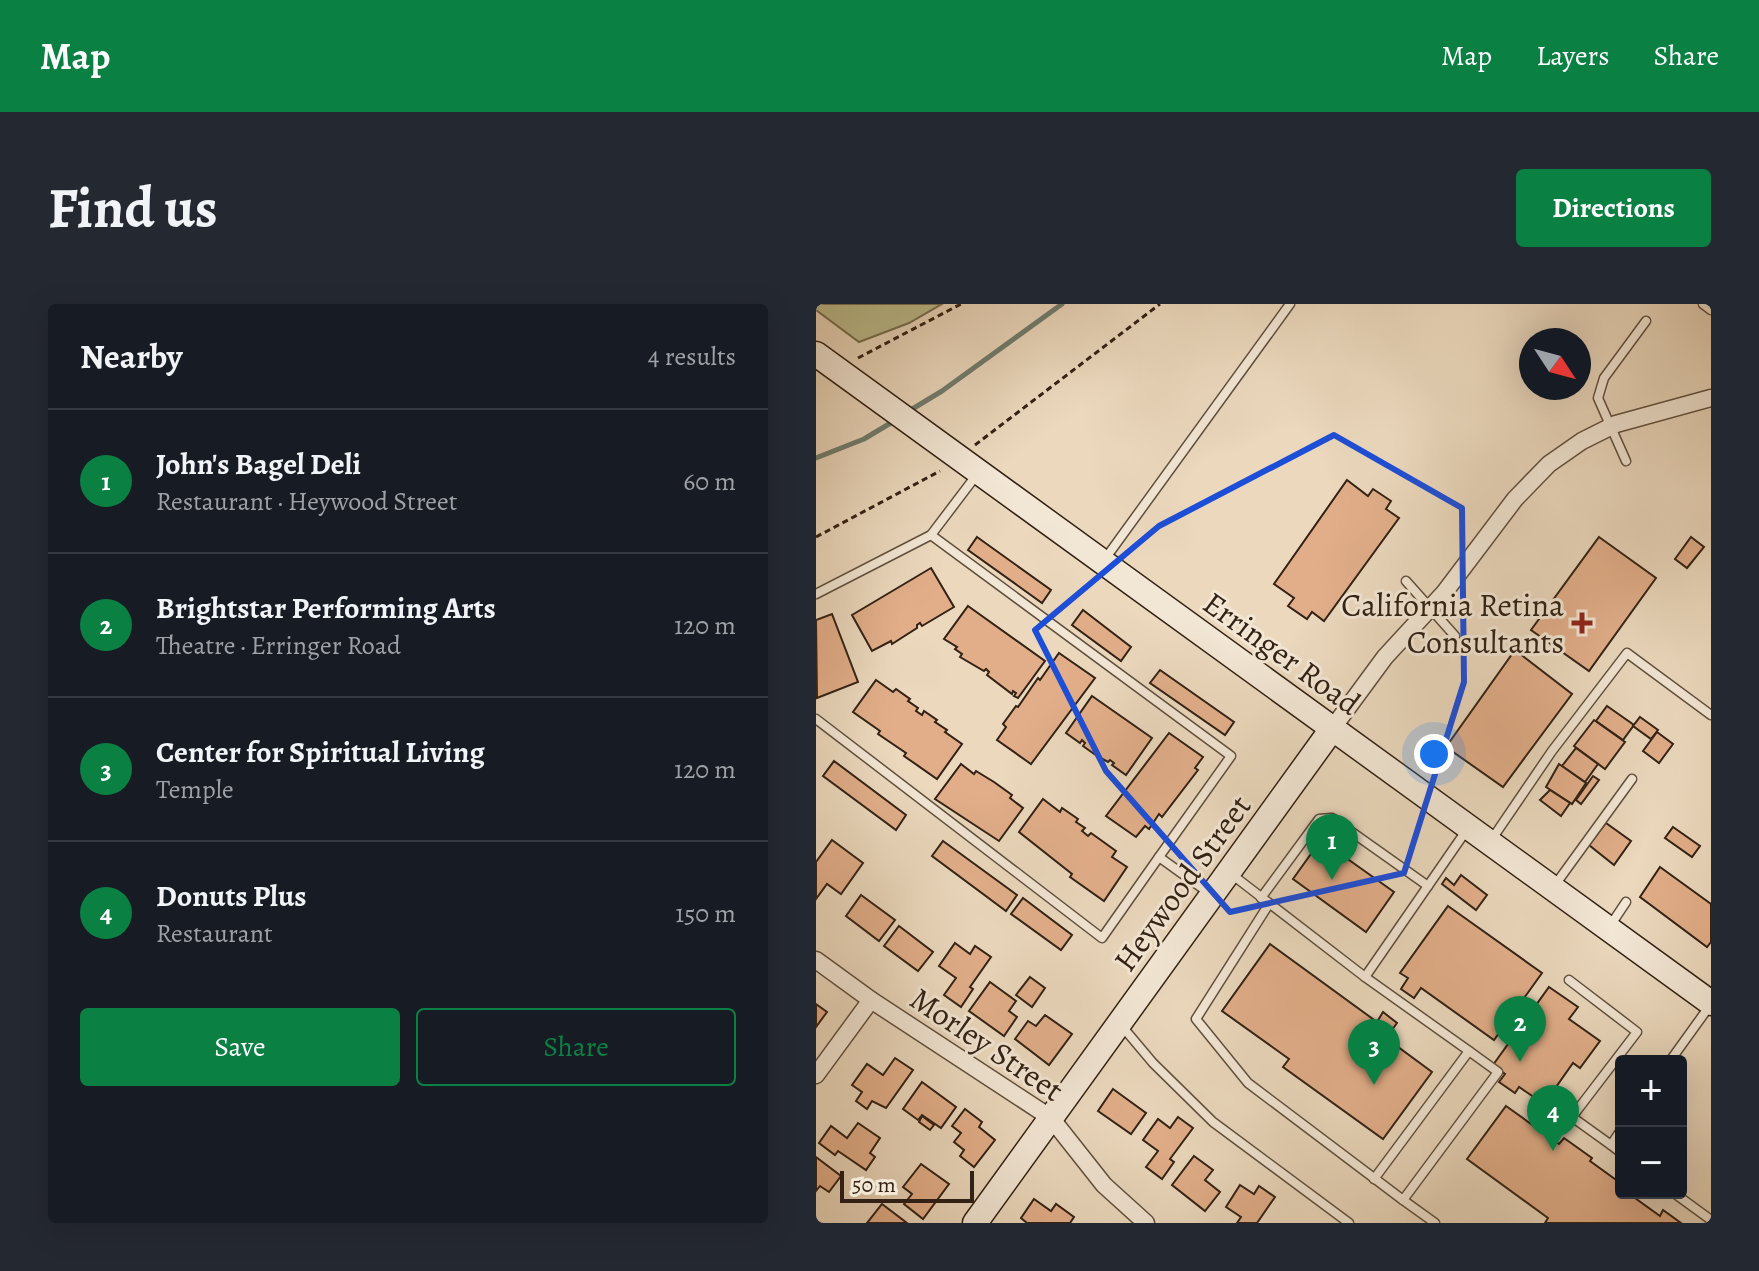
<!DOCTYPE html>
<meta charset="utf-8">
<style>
:root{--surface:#171b24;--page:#242831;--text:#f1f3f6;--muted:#9ea1a6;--line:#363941;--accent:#0b8043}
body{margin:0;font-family:Alegreya,serif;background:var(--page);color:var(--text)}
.controls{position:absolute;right:24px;bottom:24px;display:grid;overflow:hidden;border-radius:8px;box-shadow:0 8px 32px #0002}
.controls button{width:72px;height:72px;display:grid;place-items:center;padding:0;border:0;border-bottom:2px solid var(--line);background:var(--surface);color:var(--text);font:40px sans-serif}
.compass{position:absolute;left:703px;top:24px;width:72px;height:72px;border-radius:50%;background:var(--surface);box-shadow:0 8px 32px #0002;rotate:126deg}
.scale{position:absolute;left:24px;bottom:20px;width:134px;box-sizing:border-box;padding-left:8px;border:4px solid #322114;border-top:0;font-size:22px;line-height:28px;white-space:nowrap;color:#322114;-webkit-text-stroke:6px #f2e6d4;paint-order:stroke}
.you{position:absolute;left:618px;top:450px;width:28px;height:28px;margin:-20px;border:6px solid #fff;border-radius:50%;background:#1a73e8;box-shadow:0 0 0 12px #1a73e833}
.badge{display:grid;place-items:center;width:52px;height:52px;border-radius:50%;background:var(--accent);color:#fff;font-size:26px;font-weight:700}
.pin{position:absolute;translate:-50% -66px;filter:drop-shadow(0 2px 4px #0008)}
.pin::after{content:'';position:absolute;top:42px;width:28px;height:24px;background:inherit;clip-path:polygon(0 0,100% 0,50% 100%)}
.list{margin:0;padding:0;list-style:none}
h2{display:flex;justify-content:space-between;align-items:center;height:104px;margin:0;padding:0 32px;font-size:34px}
h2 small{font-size:26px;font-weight:400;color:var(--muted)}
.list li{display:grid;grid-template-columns:52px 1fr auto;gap:24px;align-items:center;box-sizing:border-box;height:144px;padding:0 32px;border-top:2px solid var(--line)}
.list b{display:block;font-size:30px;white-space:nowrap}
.list p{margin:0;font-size:26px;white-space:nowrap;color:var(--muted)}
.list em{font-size:26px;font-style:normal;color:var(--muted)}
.actions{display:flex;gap:16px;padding:24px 32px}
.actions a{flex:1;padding:18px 0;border:2px solid var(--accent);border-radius:8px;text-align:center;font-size:28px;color:var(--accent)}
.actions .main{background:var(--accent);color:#fff}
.map{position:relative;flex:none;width:895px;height:919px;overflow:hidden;border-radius:8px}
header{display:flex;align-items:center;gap:48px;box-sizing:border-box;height:112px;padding:0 40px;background:var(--accent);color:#fff}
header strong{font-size:38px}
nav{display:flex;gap:44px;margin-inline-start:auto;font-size:28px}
.intro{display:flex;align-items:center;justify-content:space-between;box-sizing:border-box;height:192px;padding:0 48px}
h1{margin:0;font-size:56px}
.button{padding:20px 36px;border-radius:8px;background:var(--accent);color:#fff;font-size:28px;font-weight:700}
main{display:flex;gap:48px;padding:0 48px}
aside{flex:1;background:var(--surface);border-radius:8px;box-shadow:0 8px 32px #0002}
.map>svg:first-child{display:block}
.green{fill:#bcbd8e;stroke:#776f51;stroke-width:2}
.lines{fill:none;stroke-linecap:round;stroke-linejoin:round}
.stream{stroke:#707d6f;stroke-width:5}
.building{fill:#e1ae89;stroke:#322114;stroke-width:2}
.lane-casing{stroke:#604f3e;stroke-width:11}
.street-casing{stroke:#604f3e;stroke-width:19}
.secondary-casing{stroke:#322114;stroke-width:27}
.path{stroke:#322114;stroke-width:3;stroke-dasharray:6 4;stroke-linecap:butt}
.lane{stroke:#f2e6d4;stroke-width:8}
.street{stroke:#f2e6d4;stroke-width:16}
.secondary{stroke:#f2e6d4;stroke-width:24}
.marked{fill:none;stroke:#1d4ed8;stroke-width:6;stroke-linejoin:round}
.poi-dot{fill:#8f2418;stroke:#f2e6d4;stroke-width:3}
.labels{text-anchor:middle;stroke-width:6;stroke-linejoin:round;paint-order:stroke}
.poi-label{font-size:32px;fill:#322114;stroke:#f2e6d4;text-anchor:end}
.street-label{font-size:32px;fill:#322114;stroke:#f2e6d4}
</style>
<header>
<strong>Map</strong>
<nav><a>Map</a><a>Layers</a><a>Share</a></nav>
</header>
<div class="intro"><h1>Find us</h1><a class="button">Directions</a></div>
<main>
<aside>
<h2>Nearby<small>4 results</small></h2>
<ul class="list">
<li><span class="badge">1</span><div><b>John's Bagel Deli</b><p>Restaurant · Heywood Street</p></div><em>60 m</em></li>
<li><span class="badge">2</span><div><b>Brightstar Performing Arts</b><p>Theatre · Erringer Road</p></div><em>120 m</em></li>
<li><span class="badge">3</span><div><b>Center for Spiritual Living</b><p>Temple</p></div><em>120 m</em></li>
<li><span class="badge">4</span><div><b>Donuts Plus</b><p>Restaurant</p></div><em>150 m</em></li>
</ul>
<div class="actions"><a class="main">Save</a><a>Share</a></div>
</aside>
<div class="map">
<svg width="895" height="919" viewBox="0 0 895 919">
<rect width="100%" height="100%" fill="#ebd8bd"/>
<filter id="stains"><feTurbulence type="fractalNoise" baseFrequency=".0025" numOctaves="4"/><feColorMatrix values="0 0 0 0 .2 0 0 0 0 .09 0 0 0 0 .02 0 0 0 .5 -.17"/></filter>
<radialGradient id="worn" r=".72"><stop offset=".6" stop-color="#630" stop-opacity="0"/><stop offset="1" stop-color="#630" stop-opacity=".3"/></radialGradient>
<polygon class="green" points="0,0 126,0 93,19 43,38 0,6"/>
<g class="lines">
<g class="stream">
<polyline points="93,107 126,87 246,0"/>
<polyline points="0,154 48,135 78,117"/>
</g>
</g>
<g class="building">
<polygon points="531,176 552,192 557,185 575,197 570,205 583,214 508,317 496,308 491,315 472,302 478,294 458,280"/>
<polygon points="161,233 235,286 226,299 152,246"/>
<polygon points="783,233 840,274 773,367 715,326"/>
<polygon points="875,233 888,243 871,264 859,255"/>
<polygon points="115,264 138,303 106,322 104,319 101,321 101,324 76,340 75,337 56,347 36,311"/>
<polygon points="152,302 229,357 202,394 198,392 200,389 197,387 196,390 171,371 173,368 170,365 168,367 144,353 146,350 139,345 141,343 128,335"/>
<polygon points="267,306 315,343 305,357 256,321"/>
<polygon points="16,310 42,378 1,394 0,316"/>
<polygon points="699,346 756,390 687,483 630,443"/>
<polygon points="243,349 279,374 215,460 181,436 190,423 187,420 200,402 202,403 222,374 224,376"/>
<polygon points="344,366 418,418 409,431 334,379"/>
<polygon points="60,376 77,388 80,385 94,395 92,397 102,404 100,407 106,411 108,407 121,416 119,418 131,426 129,428 146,440 121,475 88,452 90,449 62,430 64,427 37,408"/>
<polygon points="276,392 336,434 310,471 296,461 298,459 294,456 292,458 281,452 267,442 269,439 266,436 264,439 250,429"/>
<polygon points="791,402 818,421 807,436 780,417"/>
<polygon points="824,413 842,426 835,435 817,422"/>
<polygon points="778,416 809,438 789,465 758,442"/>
<polygon points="841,428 857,440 843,459 827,447"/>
<polygon points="353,429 387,453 379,464 382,466 346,513 343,510 333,525 329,522 320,533 290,512"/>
<polygon points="760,444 782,460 769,478 746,462"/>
<polygon points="18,457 90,511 80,526 7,472"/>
<polygon points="145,460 158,470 160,467 178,478 196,491 194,494 207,504 183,537 119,495"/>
<polygon points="743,460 770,479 756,500 730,483"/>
<polygon points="777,472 783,476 765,500 760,496"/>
<polygon points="734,486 754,499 745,512 724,496"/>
<polygon points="227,495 244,508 246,504 262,515 260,518 269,524 266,527 272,532 275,529 300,547 296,553 311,563 288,597 254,573 256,570 203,528"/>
<polygon points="790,519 815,537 798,561 773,541"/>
<polygon points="857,523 884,542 876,553 849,534"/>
<polygon points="16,536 47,559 25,590 11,580 0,595 0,558"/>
<polygon points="505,536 578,588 550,628 477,575"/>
<polygon points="127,537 201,591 190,607 116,552"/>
<polygon points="844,563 895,600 895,638 891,643 824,593"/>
<polygon points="645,571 671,591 660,606 626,580 630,574 638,581"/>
<polygon points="45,591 79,616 63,637 30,612"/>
<polygon points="207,594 256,631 245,646 195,610"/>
<polygon points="632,602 726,669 678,736 605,684 598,694 585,685 592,674 584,669"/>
<polygon points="83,622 117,648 102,667 68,642"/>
<polygon points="139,639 154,650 159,642 175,653 154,683 157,685 145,703 128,691 140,674 123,662"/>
<polygon points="454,640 561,718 567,708 581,719 570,734 616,768 567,835 467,763 473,755 406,707"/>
<polygon points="214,673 229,684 216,703 200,691"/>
<polygon points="174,678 200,697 193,707 201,713 188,732 153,707"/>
<polygon points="733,683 762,703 753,715 784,737 764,764 757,759 728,800 703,783 699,789 683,778 689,770 677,761"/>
<polygon points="0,700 11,708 0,723"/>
<polygon points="229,711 256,730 233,761 199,735 212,717 220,722"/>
<polygon points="79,754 97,766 70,804 56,797 51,805 40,797 46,788 36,781 51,760 67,771"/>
<polygon points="106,778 140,803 125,824 106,811 102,816 87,805"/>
<polygon points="297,785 330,809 315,830 282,807"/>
<polygon points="690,802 743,840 748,834 776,854 774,857 803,878 801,881 805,884 805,889 812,889 844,912 847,906 865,919 729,919 732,914 651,855"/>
<polygon points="149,805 166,818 163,823 179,836 158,863 144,852 148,846 138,838 145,829 136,822"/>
<polygon points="106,812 118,821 114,826 103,818"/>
<polygon points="362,813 377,824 354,855 358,858 346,875 330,863 342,847 327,836 342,815 354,824"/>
<polygon points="42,819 64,834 54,849 59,853 50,866 22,847 19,851 3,839 15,822 31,834"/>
<polygon points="378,852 397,866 389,876 404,888 389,907 356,881"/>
<polygon points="0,853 25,872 13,888 4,882 0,887"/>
<polygon points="105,860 133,880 107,915 88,900 96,890 87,883"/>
<polygon points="424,881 438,890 443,882 459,893 441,919 421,919 425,913 410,903"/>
<polygon points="218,895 235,907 240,900 258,913 254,919 211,919 205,914"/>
<polygon points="66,900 91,919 51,919"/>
</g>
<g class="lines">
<defs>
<g id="lane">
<polyline points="887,0 895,6"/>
<polyline points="810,157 782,94 788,74 830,17"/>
<polyline points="115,231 415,452 343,553"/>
<polyline points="289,255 474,0"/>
<polyline points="590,277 639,332"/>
<polyline points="0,290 115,231 162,169"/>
<polyline points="0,415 286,634 343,553 393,589"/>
<polyline points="676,535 736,447 811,349 895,411"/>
<polyline points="414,569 549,673 652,524"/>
<polyline points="739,581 816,475"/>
<polyline points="445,594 503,515 516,514 612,582"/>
<polyline points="453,600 380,715 432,779 587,896 682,768 653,747"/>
<polyline points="794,622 810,598"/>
<polyline points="549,673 653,747 558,875"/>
<polyline points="753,676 821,728 756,813 795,841"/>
<polyline points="305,721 337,759 397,818 533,919"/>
<polyline points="854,757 895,700"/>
<polyline points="805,826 795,841 805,849"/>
<polyline points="858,889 895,916"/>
<polyline points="587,896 619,919"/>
</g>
<g id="street">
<polyline points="516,425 569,353 628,289 699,195 733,160 766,137 800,120 895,94"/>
<polyline points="0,656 55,696 235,814 288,881 330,919"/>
<polyline points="0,771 55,696"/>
</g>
<g id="secondary">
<polyline points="0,50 895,699"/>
<polyline points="159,919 516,425"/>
</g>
</defs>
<use href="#lane" class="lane-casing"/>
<use href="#street" class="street-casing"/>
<use href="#secondary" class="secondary-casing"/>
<g class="path">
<polyline points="42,54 145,0"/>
<polyline points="159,141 344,0"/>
<polyline points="0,233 124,167"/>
</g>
<use href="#lane" class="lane"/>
<use href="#street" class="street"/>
<use href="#secondary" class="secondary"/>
</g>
<path class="marked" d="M 518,131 L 646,204 L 648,378 L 588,569 L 414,608 L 290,467 L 219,326 L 343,222 Z"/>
<path class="poi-dot" d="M762 307h8v8h8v8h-8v8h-8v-8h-8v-8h8z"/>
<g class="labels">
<g class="poi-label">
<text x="748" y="312">California Retina<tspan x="748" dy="37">Consultants</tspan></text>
</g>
<g class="street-label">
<text transform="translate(466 349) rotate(36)" y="11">Erringer Road</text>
<text transform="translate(366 579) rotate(-54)" y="11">Heywood Street</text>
<text transform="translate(171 740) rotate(34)" y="11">Morley Street</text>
</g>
</g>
<rect width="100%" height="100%" filter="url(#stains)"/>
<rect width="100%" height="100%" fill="url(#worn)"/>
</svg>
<div class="controls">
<button>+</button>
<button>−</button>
</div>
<svg class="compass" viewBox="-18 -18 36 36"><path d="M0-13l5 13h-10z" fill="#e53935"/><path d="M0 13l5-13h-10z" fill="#9ea1a6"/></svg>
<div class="scale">50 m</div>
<div class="you"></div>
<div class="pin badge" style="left:516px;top:576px">1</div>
<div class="pin badge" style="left:704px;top:758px">2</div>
<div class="pin badge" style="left:558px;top:781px">3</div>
<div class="pin badge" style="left:737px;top:847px">4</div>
</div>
</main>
